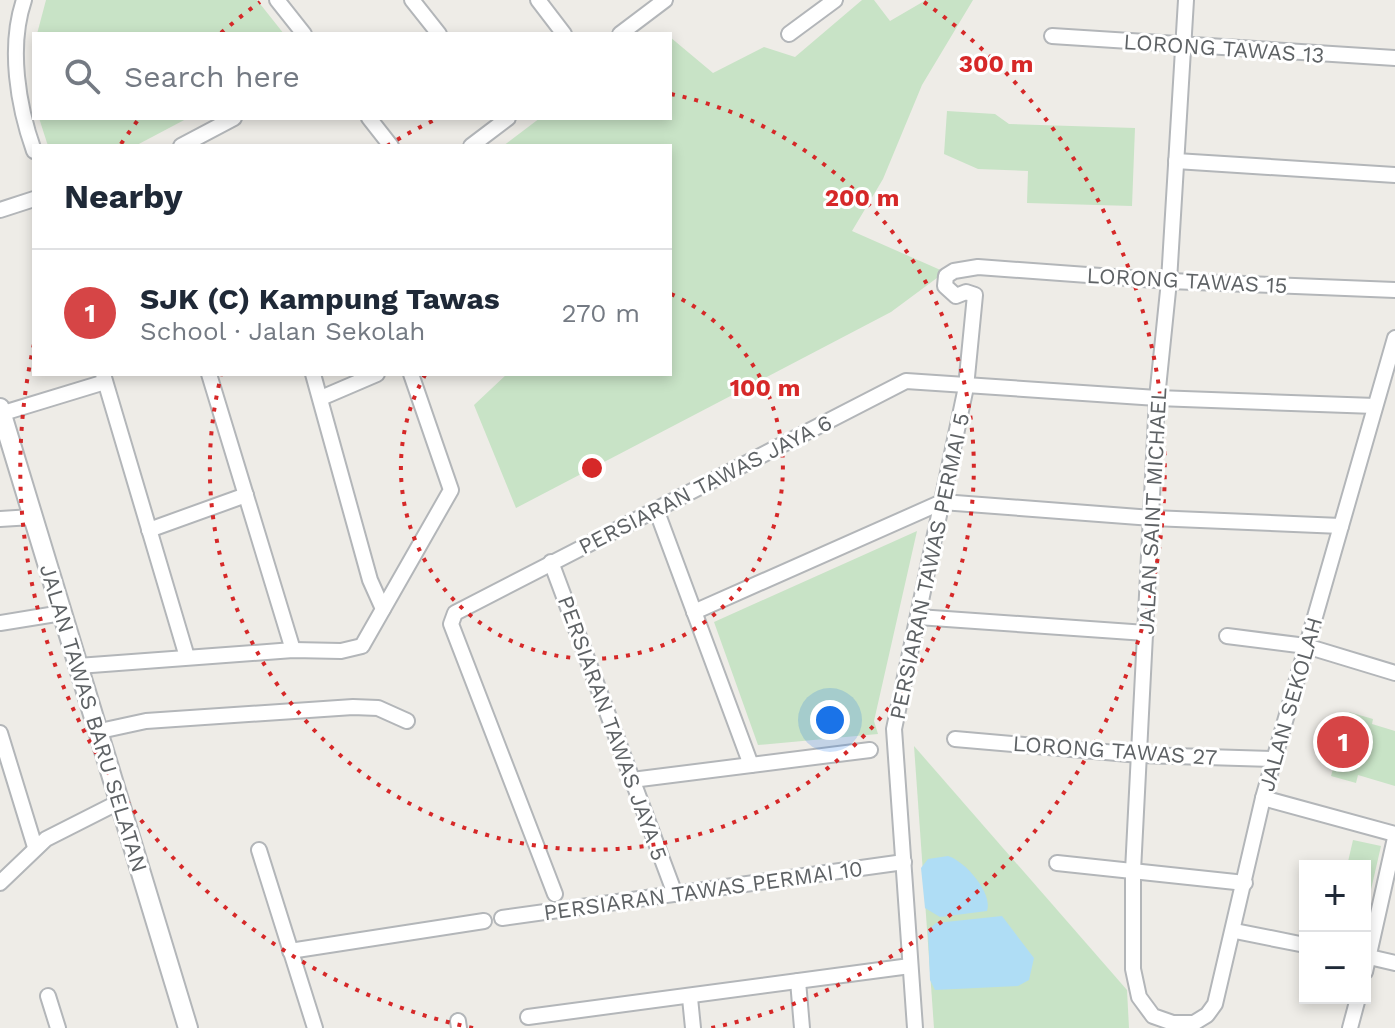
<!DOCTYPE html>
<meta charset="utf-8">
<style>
:root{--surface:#fff;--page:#f2f2f3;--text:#1f2937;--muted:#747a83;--line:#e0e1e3;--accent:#d64546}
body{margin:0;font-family:"Work Sans",sans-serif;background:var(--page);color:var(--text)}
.controls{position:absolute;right:24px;bottom:24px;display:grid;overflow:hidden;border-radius:0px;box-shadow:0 4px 12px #0003}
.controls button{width:72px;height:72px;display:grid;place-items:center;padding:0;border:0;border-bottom:2px solid var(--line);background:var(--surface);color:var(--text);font:40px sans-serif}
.you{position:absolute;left:830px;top:720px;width:28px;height:28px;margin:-20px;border:6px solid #fff;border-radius:50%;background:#1a73e8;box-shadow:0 0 0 12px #1a73e833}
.badge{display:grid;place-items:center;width:52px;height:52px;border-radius:50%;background:var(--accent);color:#fff;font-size:26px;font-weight:700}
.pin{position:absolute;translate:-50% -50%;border:4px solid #fff;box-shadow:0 2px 8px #0006}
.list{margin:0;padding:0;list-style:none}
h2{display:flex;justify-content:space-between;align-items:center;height:104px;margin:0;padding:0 32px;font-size:34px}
h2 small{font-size:26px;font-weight:400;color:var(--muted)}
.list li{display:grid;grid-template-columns:52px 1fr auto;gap:24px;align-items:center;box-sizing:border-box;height:128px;padding:0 32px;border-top:2px solid var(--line)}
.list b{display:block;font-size:30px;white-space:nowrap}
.list p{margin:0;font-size:26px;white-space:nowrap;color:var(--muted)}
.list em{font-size:26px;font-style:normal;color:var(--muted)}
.icon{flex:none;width:44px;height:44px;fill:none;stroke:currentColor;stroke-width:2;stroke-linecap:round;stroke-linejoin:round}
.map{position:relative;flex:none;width:1395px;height:1028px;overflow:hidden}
.search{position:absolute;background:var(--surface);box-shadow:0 4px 12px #0003;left:32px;top:32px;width:640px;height:88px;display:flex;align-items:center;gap:20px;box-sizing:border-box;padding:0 28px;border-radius:0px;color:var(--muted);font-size:30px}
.panel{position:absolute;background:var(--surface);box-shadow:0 4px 12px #0003;left:32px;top:144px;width:640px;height:232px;border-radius:0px}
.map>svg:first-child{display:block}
.green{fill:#c8e3c6}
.water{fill:#afddf5}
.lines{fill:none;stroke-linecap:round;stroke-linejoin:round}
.minor-casing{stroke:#b3b6b9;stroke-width:18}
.tertiary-casing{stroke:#b3b6b9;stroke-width:22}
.minor{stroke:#fff;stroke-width:14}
.tertiary{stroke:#fff;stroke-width:18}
.ring{fill:none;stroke:#d62828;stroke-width:4;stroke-dasharray:4 8}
.labels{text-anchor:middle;stroke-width:6;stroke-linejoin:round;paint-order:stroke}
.street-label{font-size:22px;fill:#5e6265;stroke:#fff}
.centre{fill:#d62828;stroke:#fff;stroke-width:4}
.ring-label{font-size:24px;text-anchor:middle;font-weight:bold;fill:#d62828;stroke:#fff;stroke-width:6;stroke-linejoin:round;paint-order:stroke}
</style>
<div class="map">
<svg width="1395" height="1028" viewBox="0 0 1395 1028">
<rect width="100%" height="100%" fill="#eeece7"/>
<g class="green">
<polygon points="46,0 257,0 284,34 37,34"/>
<polygon points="862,0 874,0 890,21 926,0 973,0 922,85 883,179 852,231 945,272 891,312 516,508 474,405 507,374 670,374 670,146 503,146 540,118 670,118 670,37 713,73 764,47 795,57"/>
<polygon points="947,111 995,114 1009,124 1135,128 1132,206 1027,203 1028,171 978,169 944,154"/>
<polygon points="39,118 188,118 135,146 48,146"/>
<polygon points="917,531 874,721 878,734 758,745 714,622"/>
<polygon points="1349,712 1373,719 1372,724 1395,731 1395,786 1358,775 1356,783 1331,776"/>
<polygon points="914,746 1127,990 1129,1028 934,1028"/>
<polygon points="1353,840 1381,846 1370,894 1365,893 1365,866 1347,866"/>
</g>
<g class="water">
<path d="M 948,856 C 965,861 993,893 987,911 L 940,917 L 925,908 L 921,868 L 928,859 Z"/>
<polygon points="1002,916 1034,958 1029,980 1018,986 935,990 930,980 928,930 936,923"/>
</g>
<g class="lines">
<defs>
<g id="minor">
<path d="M 24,0 C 8,47 18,106 34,151"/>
<polyline points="277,0 304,34"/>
<polyline points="412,0 439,34"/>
<polyline points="538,0 564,34"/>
<polyline points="1186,0 1169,281 1157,398 1133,871 1133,969 1139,997 1153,1016 1173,1023 1194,1023 1207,1015 1215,1004 1263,798 1395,338"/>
<polyline points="620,34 665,0"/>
<polyline points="789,34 835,0"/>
<polyline points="1052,36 1395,58"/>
<polyline points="369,118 391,146"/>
<polyline points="181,146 234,118"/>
<polyline points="471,146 508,118"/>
<polyline points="1176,161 1395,175"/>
<polyline points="0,210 34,199"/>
<polyline points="103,374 187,657"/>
<polyline points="209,374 293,650"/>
<polyline points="313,374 370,580 383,609"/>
<polyline points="321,398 377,374"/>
<polyline points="0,414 105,382"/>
<polyline points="656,509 751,765"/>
<polyline points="0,519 32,517"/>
<polyline points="149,530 246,495"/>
<polyline points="551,562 675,894"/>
<polyline points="694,612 942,502 1152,518 1341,526"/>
<polyline points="918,617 1146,633"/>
<polyline points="0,623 62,613"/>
<polyline points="1227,636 1306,646 1395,673"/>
<polyline points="78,666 293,650 341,651 362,646 451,490 411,374"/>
<polyline points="100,731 146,721 353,707 378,708 407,721"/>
<polyline points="0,733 35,847"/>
<polyline points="955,739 1140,755 1274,759"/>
<polyline points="632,780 870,750"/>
<polyline points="1263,798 1395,834"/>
<polyline points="259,850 315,1028"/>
<polyline points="1057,863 1245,883"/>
<polyline points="0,883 46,839 119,802"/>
<polyline points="555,894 451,624 455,613 906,381 1157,398 1375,406"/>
<polyline points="502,918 904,862"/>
<polyline points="1235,931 1305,945"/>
<polyline points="290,951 484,921"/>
<polyline points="1365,956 1395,963"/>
<polyline points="1365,972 1395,838"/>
<polyline points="798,981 802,1028"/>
<polyline points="48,996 58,1028"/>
<polyline points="690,998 693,1028"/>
<polyline points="528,1017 910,966"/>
<polyline points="458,1021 459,1028"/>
<polyline points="915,1028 894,729 966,387 975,295 966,292 956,296 945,286 946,276 954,271 978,267 1169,281 1395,290"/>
<polyline points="1350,1028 1358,998"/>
</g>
<polyline id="tertiary" points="0,408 188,1028"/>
</defs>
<use href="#minor" class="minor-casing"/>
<use href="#tertiary" class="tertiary-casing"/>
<use href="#minor" class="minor"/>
<use href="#tertiary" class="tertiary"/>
</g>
<g class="ring">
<path d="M671 294A191 191 0 1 1 425 375"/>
<path d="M387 146A382 382 0 0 1 437 119M671 94A382 382 0 1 1 221 376"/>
<path d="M473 1028A572 572 0 0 1 34 344M121 144A572 572 0 0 1 138 120M221 33A572 572 0 0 1 260 2M924 2A572 572 0 0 1 711 1028"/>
</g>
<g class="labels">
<g class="street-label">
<text transform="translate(1224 48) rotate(4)" y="8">LORONG TAWAS 13</text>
<text transform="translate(1187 280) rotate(3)" y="8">LORONG TAWAS 15</text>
<text transform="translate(705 484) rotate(-27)" y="8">PERSIARAN TAWAS JAYA 6</text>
<text transform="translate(1152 511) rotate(-87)" y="8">JALAN SAINT MICHAEL</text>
<text transform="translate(929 566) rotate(-78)" y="8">PERSIARAN TAWAS PERMAI 5</text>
<text transform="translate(1290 704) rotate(-74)" y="8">JALAN SEKOLAH</text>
<text transform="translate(94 718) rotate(73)" y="8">JALAN TAWAS BARU SELATAN</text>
<text transform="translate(613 728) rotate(70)" y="8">PERSIARAN TAWAS JAYA 5</text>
<text transform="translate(1115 750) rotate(4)" y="8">LORONG TAWAS 27</text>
<text transform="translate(703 890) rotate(-8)" y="8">PERSIARAN TAWAS PERMAI 10</text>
</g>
</g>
<circle cx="592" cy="468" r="12" class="centre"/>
<g class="ring-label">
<text x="996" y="72">300 m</text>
<text x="862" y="206">200 m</text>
<text x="765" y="396">100 m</text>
</g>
</svg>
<div class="controls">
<button>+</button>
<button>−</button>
</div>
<div class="you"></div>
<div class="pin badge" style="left:1343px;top:742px">1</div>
<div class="search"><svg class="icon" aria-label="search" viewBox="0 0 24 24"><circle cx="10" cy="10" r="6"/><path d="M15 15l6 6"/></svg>Search here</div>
<section class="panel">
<h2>Nearby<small></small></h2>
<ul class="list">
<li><span class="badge">1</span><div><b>SJK (C) Kampung Tawas</b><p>School · Jalan Sekolah</p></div><em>270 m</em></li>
</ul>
</section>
</div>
